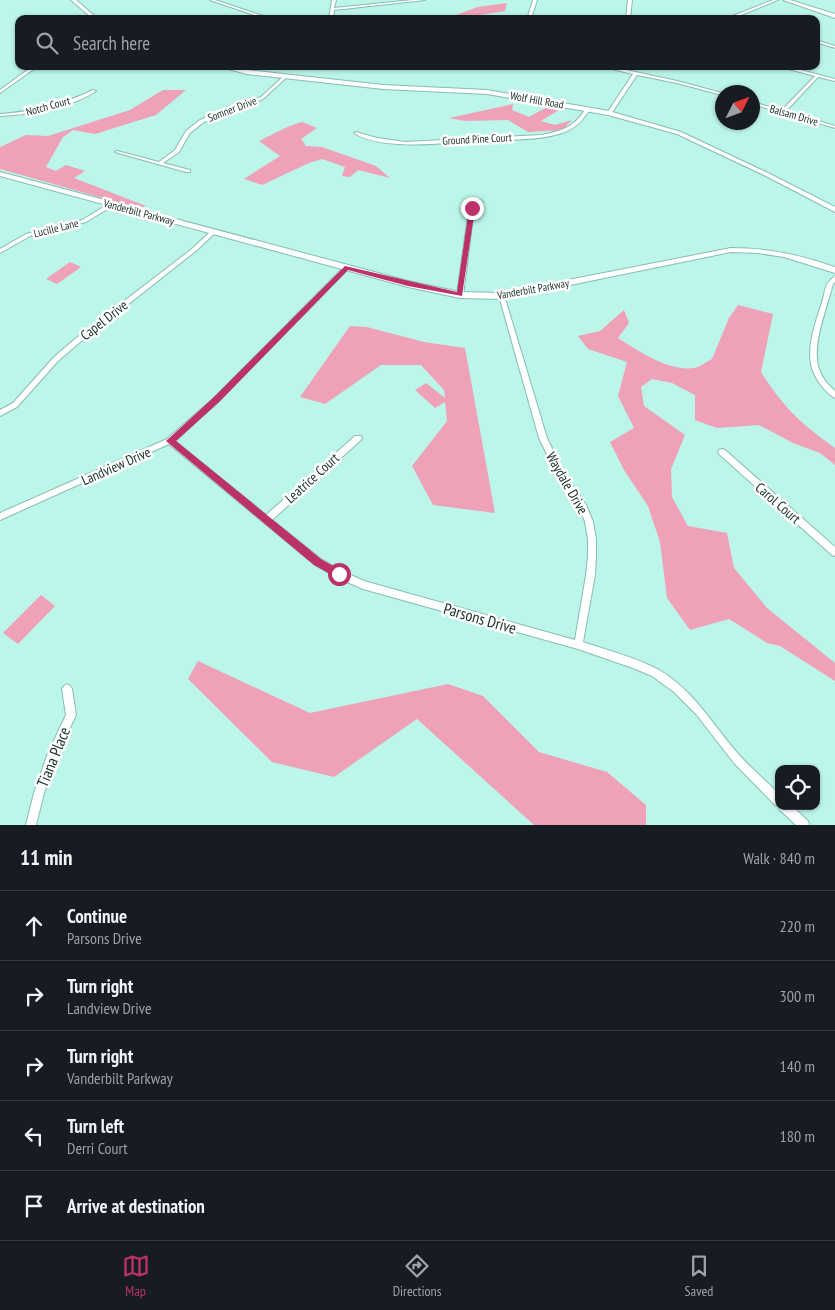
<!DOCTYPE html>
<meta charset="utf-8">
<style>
:root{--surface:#171b24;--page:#242831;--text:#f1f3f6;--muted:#9ea1a6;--line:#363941;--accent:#bc316a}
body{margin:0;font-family:"PT Sans Narrow",sans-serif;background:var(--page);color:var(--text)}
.controls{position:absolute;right:15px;bottom:15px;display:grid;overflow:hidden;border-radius:10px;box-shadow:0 1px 4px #0004}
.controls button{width:45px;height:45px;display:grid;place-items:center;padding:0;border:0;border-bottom:1px solid var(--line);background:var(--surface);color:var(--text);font:25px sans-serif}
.compass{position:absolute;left:715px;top:85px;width:45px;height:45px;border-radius:50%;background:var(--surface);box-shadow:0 1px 4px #0004;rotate:48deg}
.stop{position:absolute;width:15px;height:15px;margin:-11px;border:4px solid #bc316a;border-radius:50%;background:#fff}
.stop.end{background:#bc316a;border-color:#fff;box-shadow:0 1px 5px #0008}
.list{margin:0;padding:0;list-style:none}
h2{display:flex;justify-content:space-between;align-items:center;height:65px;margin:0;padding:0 20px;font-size:21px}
h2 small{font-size:16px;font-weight:400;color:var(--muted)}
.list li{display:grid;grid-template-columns:32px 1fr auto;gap:15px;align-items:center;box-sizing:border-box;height:70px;padding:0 20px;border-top:1px solid var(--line)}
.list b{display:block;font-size:19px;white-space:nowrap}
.list p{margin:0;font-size:16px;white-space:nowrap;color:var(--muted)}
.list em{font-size:16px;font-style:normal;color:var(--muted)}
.icon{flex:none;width:28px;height:28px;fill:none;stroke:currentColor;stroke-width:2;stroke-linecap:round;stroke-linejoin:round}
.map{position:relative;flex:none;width:835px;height:825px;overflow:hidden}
.search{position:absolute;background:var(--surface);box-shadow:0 1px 4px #0004;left:15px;right:15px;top:15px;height:55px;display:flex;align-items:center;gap:12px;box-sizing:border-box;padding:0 18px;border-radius:10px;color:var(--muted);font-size:19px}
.sheet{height:415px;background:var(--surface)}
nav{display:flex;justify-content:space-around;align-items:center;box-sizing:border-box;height:70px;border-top:1px solid var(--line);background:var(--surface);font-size:14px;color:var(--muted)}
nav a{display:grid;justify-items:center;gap:2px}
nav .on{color:var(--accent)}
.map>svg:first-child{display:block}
.green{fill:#efa1b8}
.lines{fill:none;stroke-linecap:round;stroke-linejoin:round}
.street-casing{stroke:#86bdb2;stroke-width:2}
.secondary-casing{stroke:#86bdb2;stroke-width:2}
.street{fill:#fff;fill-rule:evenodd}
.secondary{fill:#fff;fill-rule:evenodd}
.route{fill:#bc316a}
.labels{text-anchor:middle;stroke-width:5;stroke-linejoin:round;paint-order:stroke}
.far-street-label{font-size:11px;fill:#172e29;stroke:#fff}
.street-label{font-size:14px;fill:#172e29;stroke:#fff}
.near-street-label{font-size:16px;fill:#172e29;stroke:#fff}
</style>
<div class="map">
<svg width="835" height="825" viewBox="0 0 835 825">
<rect width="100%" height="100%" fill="#bcf5e9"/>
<path class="green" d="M 507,3 L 505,11 L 473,16 L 472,19 L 421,19 L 456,15 L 478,7 Z
M 163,90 L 186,90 L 156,115 L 95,134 L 73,130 L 63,137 L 46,167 L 56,171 L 66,165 L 85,171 L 74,178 L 146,206 L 138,208 L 0,169 L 0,147 L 26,135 L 48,136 L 130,110 Z
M 513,104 L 512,110 L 529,117 L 549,106 L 559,110 L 541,121 L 555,125 L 572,120 L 562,130 L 528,132 L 508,120 L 465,121 L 449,118 Z
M 302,122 L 317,128 L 301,139 L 306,146 L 322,147 L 376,166 L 390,178 L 358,170 L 350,177 L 342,176 L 345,167 L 322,159 L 309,163 L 262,185 L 244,179 L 280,156 L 259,141 C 274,134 286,126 302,122 Z
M 70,262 L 81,267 L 57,284 L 46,279 Z
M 738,305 L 773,314 L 761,372 C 783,407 801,424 835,448 L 835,465 L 820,453 L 793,443 L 759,425 L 717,428 L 695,420 L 695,395 L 672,383 L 652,379 L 641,387 L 644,406 L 685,435 L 671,469 L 672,497 L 688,526 L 727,533 L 734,568 L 767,608 L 835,663 L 835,681 L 780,646 L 767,643 L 729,619 L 690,630 L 667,598 L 660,542 L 648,506 L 624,470 L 610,442 L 634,428 L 618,396 L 627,362 L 588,349 L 578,336 L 600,331 L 624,310 L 629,323 L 618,338 C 637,350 669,372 694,368 C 700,367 706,362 712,359 L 729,318 Z
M 350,326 L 367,327 L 424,342 L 465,348 L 495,513 L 433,505 L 412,466 L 447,421 L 445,402 L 435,408 L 415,390 L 426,383 L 445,398 L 444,390 L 421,365 L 381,365 L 325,404 L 300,397 Z
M 41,595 L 55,606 L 18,644 L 3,633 Z
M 198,661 L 310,713 L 448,684 L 483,696 L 539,752 L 607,772 L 646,805 L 646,825 L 534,825 L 417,719 L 334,777 L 272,762 L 188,679 Z"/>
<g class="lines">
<defs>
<path id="street" d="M 210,0 L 215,0 L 272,19 L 266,19 Z
M 332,0 L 336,0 L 334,8 L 413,0 L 425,0 L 334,10 L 333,19 L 329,19 Z
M 533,0 L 537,0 L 531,19 L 527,19 Z
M 628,0 L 632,0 L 630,19 L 626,19 Z
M 773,0 L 778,0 L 741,15 L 751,19 L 745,19 L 738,16 L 731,19 L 725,19 Z
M 816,40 L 835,46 L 835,48 L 816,42 Z
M 33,66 L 38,66 L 0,93 L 0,90 Z
M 599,66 L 608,66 L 677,81 L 722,93 L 722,95 L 677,83 L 637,75 L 611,114 L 609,114 L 607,113 L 633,74 Z
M 777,66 L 785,66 L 835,79 L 835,81 L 818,77 L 786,111 L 835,126 L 835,128 L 752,104 L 752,102 L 782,110 L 815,76 Z
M 285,75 L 288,76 L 263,99 L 204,122 L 190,133 L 179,152 L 163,163 L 190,170 L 190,172 L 186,172 L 115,152 L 117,151 L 159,162 L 175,150 L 186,131 L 200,120 L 261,97 Z
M 93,90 L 96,91 C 73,107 28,115 0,116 L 0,114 C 32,112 64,104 93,90 Z
M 586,108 L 590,109 C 584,119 577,127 565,132 C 541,141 508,139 482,141 C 454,142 426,146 398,144 C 383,143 366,141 354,133 L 356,132 L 377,138 L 405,142 L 541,135 C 562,131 575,127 586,108 Z
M 480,200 L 483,202 L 474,209 L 463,295 L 460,297 L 457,295 L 469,208 Z
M 112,202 L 115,204 L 114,205 L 86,222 L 30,236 L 0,253 L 0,249 L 26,234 L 82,220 Z
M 213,230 L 215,231 L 215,233 L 197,250 L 79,343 L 58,361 L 17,407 L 0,416 L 0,410 L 13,403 L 54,357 L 75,339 L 193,248 L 211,231 Z
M 347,265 L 349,266 L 349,268 L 218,402 L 175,441 L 266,515 L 355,436 L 361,436 L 362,438 L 361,440 L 272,520 L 321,559 L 342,571 L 364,581 L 575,640 L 586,575 L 588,557 L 588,539 L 585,522 L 580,508 L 558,477 L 539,438 L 499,296 L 500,295 L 504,295 L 547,438 L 564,473 L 586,505 L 593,522 L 596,539 L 596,557 L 595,575 L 583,642 C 606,650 638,658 659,670 C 695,691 713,726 740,756 C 752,769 766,781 779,794 L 779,806 L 775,805 L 734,763 L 696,714 L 674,692 L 652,676 L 633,668 L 578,649 L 363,589 L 336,577 L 315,565 L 169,444 L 0,520 L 0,513 L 167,439 L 214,398 L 345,266 Z
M 835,276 L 835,282 L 833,284 C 827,307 811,347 819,369 C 822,378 828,385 835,391 L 835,398 C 824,392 813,376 811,364 C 807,343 817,319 823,299 C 824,294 825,289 827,284 C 829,281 832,278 835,276 Z
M 722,449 L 725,450 L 835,547 L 835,556 L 832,555 L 719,454 L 718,452 L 719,450 Z
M 67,684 L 70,686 L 72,689 L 76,715 L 57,755 L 44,793 L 36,825 L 26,825 L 34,793 L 48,753 L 66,715 L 62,689 L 64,686 Z
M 779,806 L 792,806 L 808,821 L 809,825 L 796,825 L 780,810 Z"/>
<path id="secondary" d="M 71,0 L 76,0 L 98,19 L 93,19 Z
M 783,0 L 790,0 L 835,14 L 835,18 Z
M 217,66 L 229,66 L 247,70 L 383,85 L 487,90 L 609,111 L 681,132 L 770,174 L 835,207 L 835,212 L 766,176 L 677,134 L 608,115 L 487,94 L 383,89 L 247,74 Z
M 0,172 L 408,281 L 460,292 L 502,293 L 731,248 C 767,248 801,255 835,267 L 835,273 L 784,257 L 758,253 L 731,252 L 502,299 L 460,298 L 408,287 L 0,176 Z"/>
</defs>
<use href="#street" class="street-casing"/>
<use href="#secondary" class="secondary-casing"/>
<use href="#street" class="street"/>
<use href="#secondary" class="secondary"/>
</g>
<path class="route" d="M 472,206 L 475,208 L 462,296 L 408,286 L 348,270 L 219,402 L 176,441 L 321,559 L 342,571 L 344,574 L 339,579 L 314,565 L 166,441 L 213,398 L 345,266 L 457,292 L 469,208 Z"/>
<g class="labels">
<g class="far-street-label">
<text transform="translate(537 100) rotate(10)" y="4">Wolf Hill Road</text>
<text transform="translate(48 106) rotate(-15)" y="4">Notch Court</text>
<text transform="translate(232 109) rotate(-21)" y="4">Somner Drive</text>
<text transform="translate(794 115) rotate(16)" y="4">Balsam Drive</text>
<text transform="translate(477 139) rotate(-3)" y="4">Ground Pine Court</text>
<text transform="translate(139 212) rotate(15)" y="4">Vanderbilt Parkway</text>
<text transform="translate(56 228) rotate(-14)" y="4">Lucille Lane</text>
<text transform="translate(533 289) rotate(-10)" y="4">Vanderbilt Parkway</text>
</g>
<g class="street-label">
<text transform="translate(104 320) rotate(-38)" y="5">Capel Drive</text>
<text transform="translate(116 466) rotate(-24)" y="5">Landview Drive</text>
<text transform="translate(312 478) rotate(-42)" y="5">Leatrice Court</text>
<text transform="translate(567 483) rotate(60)" y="5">Waydale Drive</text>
<text transform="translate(778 503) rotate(41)" y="5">Carol Court</text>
</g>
<g class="near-street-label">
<text transform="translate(480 618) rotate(16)" y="6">Parsons Drive</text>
<text transform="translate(53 757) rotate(-68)" y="6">Tiana Place</text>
</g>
</g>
</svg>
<div class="controls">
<button><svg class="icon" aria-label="locate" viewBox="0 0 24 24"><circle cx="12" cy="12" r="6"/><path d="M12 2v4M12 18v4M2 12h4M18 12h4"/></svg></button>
</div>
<svg class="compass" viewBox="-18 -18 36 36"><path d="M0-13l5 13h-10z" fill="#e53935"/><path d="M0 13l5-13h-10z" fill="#9ea1a6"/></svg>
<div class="stop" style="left:339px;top:574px"></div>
<div class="stop end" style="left:472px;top:208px"></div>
<div class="search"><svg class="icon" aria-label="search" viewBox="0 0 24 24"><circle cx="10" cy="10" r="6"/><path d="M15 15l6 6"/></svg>Search here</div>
</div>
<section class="sheet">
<h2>11 min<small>Walk · 840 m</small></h2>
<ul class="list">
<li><svg class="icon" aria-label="ahead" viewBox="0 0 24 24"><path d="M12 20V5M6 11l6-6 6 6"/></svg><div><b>Continue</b><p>Parsons Drive</p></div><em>220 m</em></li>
<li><svg class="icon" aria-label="right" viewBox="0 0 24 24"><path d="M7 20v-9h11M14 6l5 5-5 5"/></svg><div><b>Turn right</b><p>Landview Drive</p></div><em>300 m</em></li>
<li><svg class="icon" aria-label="right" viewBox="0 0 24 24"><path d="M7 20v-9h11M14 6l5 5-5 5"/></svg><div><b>Turn right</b><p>Vanderbilt Parkway</p></div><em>140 m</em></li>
<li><svg class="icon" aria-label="left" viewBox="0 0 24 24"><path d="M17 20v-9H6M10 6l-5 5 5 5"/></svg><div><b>Turn left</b><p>Derri Court</p></div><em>180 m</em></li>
<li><svg class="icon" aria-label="arrive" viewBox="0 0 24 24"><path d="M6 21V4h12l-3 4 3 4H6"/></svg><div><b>Arrive at destination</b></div></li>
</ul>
</section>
<nav>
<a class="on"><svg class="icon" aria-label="map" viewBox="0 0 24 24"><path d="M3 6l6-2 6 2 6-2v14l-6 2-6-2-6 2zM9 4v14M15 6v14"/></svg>Map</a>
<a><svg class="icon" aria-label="directions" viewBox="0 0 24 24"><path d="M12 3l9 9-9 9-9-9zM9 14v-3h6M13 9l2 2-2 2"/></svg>Directions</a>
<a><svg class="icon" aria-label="saved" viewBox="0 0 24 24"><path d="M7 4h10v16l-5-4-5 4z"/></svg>Saved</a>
</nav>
